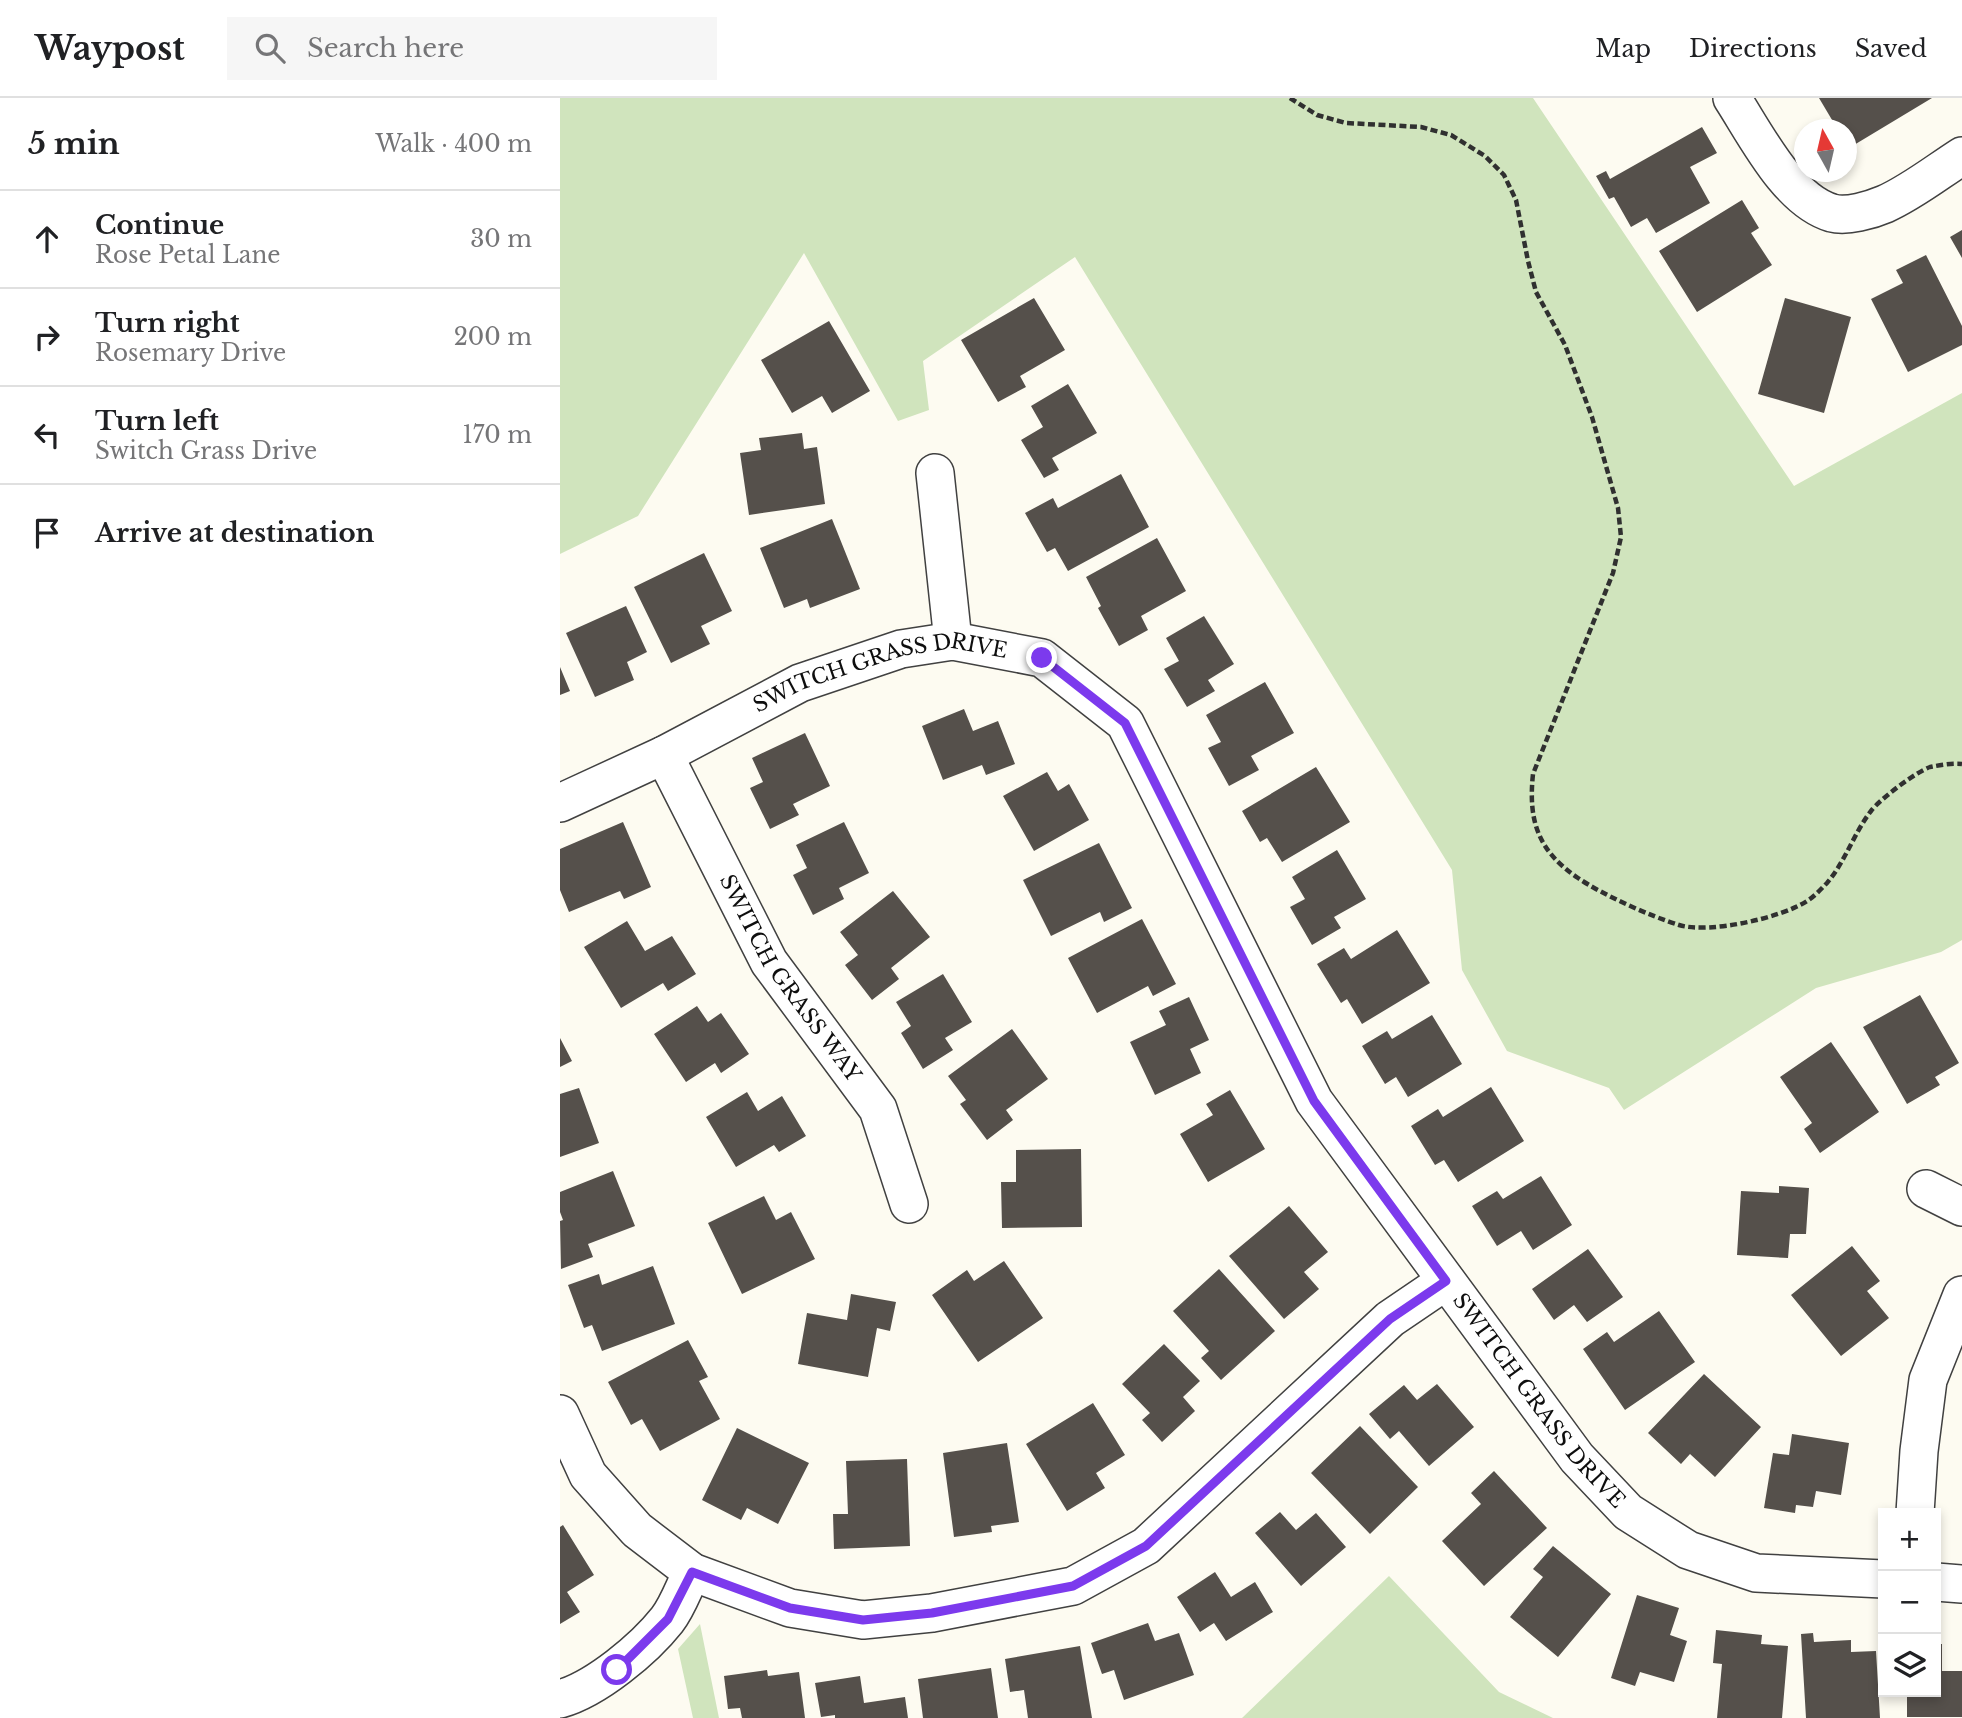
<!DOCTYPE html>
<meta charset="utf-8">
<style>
:root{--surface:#fff;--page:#f6f6f6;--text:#202124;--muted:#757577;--line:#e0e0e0}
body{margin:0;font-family:"Libre Baskerville",serif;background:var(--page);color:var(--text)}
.controls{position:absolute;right:21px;bottom:21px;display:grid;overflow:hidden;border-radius:0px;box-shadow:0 4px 10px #0003}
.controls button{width:63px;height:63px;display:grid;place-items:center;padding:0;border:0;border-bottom:2px solid var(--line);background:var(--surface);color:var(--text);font:35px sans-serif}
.compass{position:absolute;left:1234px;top:21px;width:63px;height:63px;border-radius:50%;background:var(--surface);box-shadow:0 4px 10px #0003;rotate:352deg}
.stop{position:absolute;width:21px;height:21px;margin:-16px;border:5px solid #7c3aed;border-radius:50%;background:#fff}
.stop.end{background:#7c3aed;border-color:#fff;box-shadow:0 2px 7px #0008}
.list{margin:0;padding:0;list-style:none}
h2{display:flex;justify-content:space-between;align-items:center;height:91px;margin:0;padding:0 28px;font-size:30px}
h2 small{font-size:23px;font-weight:400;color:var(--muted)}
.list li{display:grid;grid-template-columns:46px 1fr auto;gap:21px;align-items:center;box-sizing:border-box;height:98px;padding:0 28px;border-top:2px solid var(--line)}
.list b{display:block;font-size:26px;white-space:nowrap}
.list p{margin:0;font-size:23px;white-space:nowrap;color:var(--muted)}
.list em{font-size:23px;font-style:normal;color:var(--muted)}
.icon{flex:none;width:38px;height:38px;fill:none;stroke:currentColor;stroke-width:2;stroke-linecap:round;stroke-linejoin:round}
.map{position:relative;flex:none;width:1402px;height:1620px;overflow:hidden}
header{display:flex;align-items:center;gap:42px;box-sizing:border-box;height:98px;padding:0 35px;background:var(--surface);border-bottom:2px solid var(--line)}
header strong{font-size:33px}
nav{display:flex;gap:38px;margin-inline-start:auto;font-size:24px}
.search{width:490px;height:63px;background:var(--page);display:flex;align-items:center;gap:18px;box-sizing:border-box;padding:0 24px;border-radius:0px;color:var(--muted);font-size:26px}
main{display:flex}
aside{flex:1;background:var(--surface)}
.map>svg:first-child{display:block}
.green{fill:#d0e4bd}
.building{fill:#55504b}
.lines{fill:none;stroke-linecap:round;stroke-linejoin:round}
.minor-casing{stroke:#414141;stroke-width:40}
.path{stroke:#303030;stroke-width:4.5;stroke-dasharray:7 3.5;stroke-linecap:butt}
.minor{stroke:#fff;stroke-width:37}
.route{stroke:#7c3aed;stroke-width:9}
.labels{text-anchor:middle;stroke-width:7;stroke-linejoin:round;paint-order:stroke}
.street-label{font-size:21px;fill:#0e0e0e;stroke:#fff}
</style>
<header>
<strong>Waypost</strong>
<div class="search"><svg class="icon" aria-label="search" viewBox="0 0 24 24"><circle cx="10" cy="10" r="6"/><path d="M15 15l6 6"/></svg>Search here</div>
<nav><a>Map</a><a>Directions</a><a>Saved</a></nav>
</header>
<main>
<aside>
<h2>5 min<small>Walk · 400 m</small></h2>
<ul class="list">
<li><svg class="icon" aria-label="ahead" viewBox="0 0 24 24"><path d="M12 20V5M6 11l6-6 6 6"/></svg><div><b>Continue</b><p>Rose Petal Lane</p></div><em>30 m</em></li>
<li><svg class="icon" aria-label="right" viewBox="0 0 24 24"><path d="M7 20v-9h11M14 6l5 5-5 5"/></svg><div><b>Turn right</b><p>Rosemary Drive</p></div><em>200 m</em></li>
<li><svg class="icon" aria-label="left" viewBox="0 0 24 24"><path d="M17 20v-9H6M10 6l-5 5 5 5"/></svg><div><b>Turn left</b><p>Switch Grass Drive</p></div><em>170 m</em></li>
<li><svg class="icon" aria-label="arrive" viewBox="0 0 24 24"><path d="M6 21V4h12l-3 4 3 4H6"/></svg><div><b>Arrive at destination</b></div></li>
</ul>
</aside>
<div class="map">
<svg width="1402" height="1620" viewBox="0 0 1402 1620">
<rect width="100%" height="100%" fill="#fdfbf1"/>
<path class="green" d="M 0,0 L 973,0 L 1234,388 L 1402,295 L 1402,842 L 1381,854 L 1256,890 L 1064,1012 L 1049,990 L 947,953 L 902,872 L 892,772 L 515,159 L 363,263 L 369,312 L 338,323 L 244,155 L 78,418 L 0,456 Z
M 829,1478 L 939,1594 L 993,1620 L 682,1620 Z
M 140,1526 L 159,1620 L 133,1620 L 118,1551 Z"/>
<path class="building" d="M 1259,0 L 1372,0 L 1289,50 L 1286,45 L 1286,32 L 1278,32 Z
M 1142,29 L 1157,55 L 1130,69 L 1150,105 L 1096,135 L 1087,120 L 1071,129 L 1054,99 L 1049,101 L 1036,78 L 1046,73 L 1050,81 Z
M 1182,102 L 1199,130 L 1191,135 L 1212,167 L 1137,214 L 1099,153 Z
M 1402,132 L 1402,160 L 1390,139 Z
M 1366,157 L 1402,228 L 1402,247 L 1348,274 L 1311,201 L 1343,185 L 1336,172 Z
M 474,200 L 505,252 L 460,278 L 466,289 L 438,304 L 401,242 Z
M 1225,200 L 1291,219 L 1264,315 L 1198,296 Z
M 269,223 L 310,293 L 272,315 L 262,298 L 232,315 L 201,262 Z
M 508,286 L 537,335 L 492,360 L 499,372 L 484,380 L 461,342 L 483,329 L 471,308 Z
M 242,335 L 244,351 L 257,349 L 265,406 L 189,417 L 180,355 L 201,352 L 199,340 Z
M 561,376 L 589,429 L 508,473 L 495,450 L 487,454 L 465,415 L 493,400 L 498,410 Z
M 272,421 L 300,491 L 250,510 L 247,501 L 224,510 L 200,450 Z
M 597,440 L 626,493 L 581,518 L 588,532 L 559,548 L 538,510 L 541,508 L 526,479 Z
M 144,455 L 172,513 L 141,528 L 150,546 L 111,565 L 74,489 Z
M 66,508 L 87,554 L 67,564 L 74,582 L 35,599 L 6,535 Z
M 644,518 L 674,566 L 648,582 L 655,593 L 627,609 L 604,571 L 619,563 L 606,540 Z
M 0,569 L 10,593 L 0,597 Z
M 705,584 L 734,635 L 691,658 L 699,672 L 669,688 L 648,650 L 661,644 L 646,617 Z
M 404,611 L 413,633 L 438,623 L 455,666 L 426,677 L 422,667 L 383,682 L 362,628 Z
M 245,635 L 270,688 L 233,706 L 239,717 L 210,731 L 190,690 L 203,684 L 192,660 Z
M 756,669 L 790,724 L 722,764 L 707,740 L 700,744 L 682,713 Z
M 487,674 L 498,693 L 509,686 L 529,722 L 474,753 L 443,698 Z
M 63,724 L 91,789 L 64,801 L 60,793 L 9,814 L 0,792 L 0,751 Z
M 284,724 L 309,775 L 279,790 L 284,801 L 253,817 L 233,777 L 247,770 L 236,747 Z
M 539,745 L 572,810 L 544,824 L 540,814 L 491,838 L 463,782 Z
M 777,752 L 806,801 L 774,819 L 781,830 L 752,847 L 730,809 L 745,801 L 732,779 Z
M 333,793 L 370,839 L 331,870 L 339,881 L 312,902 L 285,867 L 298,857 L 280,834 Z
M 582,821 L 616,886 L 593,898 L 588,888 L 537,915 L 508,860 Z
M 67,823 L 85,853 L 112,838 L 136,876 L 108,893 L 103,885 L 61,910 L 24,849 Z
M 837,832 L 870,885 L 802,926 L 787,901 L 781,905 L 757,866 L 784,850 L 791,861 Z
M 383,876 L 412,924 L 385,940 L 393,952 L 363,971 L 341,935 L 351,928 L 336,904 Z
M 1360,897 L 1399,965 L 1375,979 L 1380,987 L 1347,1006 L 1303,929 Z
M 629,899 L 649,942 L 630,951 L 641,975 L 595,997 L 570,944 L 606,927 L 599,913 Z
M 137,908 L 148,924 L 161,915 L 189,956 L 161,975 L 155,965 L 126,984 L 94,936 Z
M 872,917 L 902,966 L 848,999 L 836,979 L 825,986 L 802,948 L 827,933 L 832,941 Z
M 452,931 L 488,981 L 446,1012 L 453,1022 L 427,1042 L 400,1006 L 406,1002 L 388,978 Z
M 0,940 L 12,963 L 0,969 Z
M 1271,944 L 1319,1014 L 1260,1055 L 1244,1031 L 1252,1025 L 1220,979 Z
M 931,989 L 964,1043 L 898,1084 L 884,1062 L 875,1067 L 851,1028 L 878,1011 L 883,1019 Z
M 19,990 L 39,1045 L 0,1059 L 0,996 Z
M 670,992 L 705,1051 L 648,1084 L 620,1036 L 653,1017 L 646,1006 Z
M 187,994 L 198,1013 L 222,998 L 246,1038 L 219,1054 L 214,1047 L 176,1069 L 146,1019 Z
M 521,1051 L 522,1129 L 442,1130 L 441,1084 L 456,1084 L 456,1052 Z
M 53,1073 L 75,1128 L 28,1146 L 33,1159 L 1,1171 L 0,1123 L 3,1122 L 0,1114 L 0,1094 Z
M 981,1078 L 1012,1127 L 973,1152 L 961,1133 L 937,1148 L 912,1108 L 937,1093 L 943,1101 Z
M 1219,1088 L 1249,1090 L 1246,1136 L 1230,1136 L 1228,1160 L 1177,1157 L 1181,1093 L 1219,1095 Z
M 204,1098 L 216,1122 L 231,1114 L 255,1161 L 182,1196 L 148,1125 Z
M 729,1108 L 768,1154 L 744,1174 L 759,1191 L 724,1221 L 669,1158 Z
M 1292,1148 L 1320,1183 L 1307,1193 L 1329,1220 L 1281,1258 L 1231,1197 Z
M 1028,1151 L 1063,1199 L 1027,1224 L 1014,1207 L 994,1222 L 972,1191 Z
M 444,1163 L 483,1220 L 418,1264 L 372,1197 L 407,1172 L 414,1183 Z
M 93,1168 L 115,1226 L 42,1253 L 32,1227 L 24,1230 L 8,1187 L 39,1176 L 42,1187 Z
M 659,1171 L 715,1233 L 661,1282 L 641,1260 L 649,1253 L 613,1213 Z
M 291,1196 L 336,1204 L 330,1233 L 317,1230 L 308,1279 L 238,1266 L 247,1215 L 287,1222 Z
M 1099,1213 L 1135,1264 L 1065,1312 L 1023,1251 L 1047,1234 L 1054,1244 Z
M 128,1242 L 148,1279 L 139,1283 L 160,1321 L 100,1353 L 82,1321 L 71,1327 L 48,1284 Z
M 604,1246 L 640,1283 L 623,1299 L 635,1313 L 602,1344 L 582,1322 L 590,1315 L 562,1286 Z
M 1144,1276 L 1201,1329 L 1155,1379 L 1130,1356 L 1121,1366 L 1088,1335 Z
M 877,1286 L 914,1329 L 869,1368 L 839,1333 L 830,1341 L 809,1316 L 844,1287 L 857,1302 Z
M 533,1305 L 565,1357 L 536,1375 L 545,1390 L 507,1413 L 466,1346 Z
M 800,1328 L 858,1389 L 810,1436 L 751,1375 Z
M 177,1330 L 249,1365 L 218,1426 L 187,1410 L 181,1422 L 142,1402 Z
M 1232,1336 L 1289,1345 L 1281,1397 L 1256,1393 L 1253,1409 L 1236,1407 L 1235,1415 L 1204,1410 L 1213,1355 L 1229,1357 Z
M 447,1345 L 459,1424 L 431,1428 L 432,1434 L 394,1439 L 383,1355 Z
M 347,1361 L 350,1448 L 274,1451 L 273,1416 L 288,1416 L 286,1363 Z
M 934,1373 L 987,1430 L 924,1488 L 882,1443 L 921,1406 L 911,1395 Z
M 720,1414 L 736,1432 L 756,1415 L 786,1449 L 741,1488 L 695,1435 Z
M 3,1427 L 34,1477 L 7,1494 L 20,1514 L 0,1526 L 0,1429 Z
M 993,1448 L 1051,1496 L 998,1559 L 950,1519 L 983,1479 L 973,1471 Z
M 655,1474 L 671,1499 L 695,1484 L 713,1514 L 666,1543 L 654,1525 L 640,1534 L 617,1499 Z
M 1077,1497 L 1119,1510 L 1110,1537 L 1127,1543 L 1114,1584 L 1080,1574 L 1075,1588 L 1051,1580 Z
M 588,1525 L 595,1543 L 619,1535 L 634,1577 L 564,1602 L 554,1572 L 542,1576 L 531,1545 Z
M 1156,1532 L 1202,1537 L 1201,1546 L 1228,1548 L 1222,1620 L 1157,1620 L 1162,1566 L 1153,1565 Z
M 1253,1535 L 1254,1544 L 1291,1542 L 1291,1554 L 1316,1553 L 1320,1620 L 1246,1620 L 1241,1536 Z
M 1376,1546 L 1382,1546 L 1382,1573 L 1402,1573 L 1402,1619 L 1347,1619 L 1347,1594 L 1376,1594 Z
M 520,1548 L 532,1620 L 468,1620 L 464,1592 L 450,1594 L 445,1561 Z
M 431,1570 L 438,1620 L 363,1620 L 358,1581 Z
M 207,1572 L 208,1578 L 239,1574 L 245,1620 L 182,1620 L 180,1610 L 168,1611 L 164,1578 Z
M 300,1578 L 304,1605 L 345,1599 L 348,1620 L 275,1620 L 275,1617 L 261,1619 L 255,1585 Z"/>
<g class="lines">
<defs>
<g id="minor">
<path d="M 1172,0 C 1196,37 1228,102 1272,115 C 1287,119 1311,112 1325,106 C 1352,94 1377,74 1402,58"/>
<path d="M 375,375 L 393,543"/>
<path id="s1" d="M 104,657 L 209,864 L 318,1011 L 349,1106"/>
<path id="s2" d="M 0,705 L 104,657 L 240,585 L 341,551 L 393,543 L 482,560 L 565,625 L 754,1003 L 1017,1360 L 1068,1414 L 1128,1452 L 1196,1475 L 1323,1481"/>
<path d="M 1366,1091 L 1402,1109"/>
<path d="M 0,1316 L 28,1377 L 77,1432 L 132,1474 L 230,1510 L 303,1522 L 372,1515 L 513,1488 L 586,1448 L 830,1221 L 886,1183"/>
<path d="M 1355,1415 L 1359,1353 L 1368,1282 L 1402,1197"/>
<path d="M 1376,1484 L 1402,1486"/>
<path d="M 0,1601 C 36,1591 84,1551 107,1522 C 118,1508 124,1489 132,1474"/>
</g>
</defs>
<use href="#minor" class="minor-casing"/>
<path class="path" d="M 730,0 L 757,17 L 786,25 L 861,29 L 891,37 L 925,58 L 944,77 L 956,102 L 968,163 L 976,194 L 1005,247 L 1032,319 L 1058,410 L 1061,439 L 1053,475 L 973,676 C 968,723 978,753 1018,780 C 1043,797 1090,818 1119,827 C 1149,836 1221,820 1247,803 C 1254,799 1261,791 1267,785 C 1285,764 1294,735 1311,713 C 1320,701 1356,674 1370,669 C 1380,667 1393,665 1402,666"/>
<use href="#minor" class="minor"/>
</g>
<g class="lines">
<path class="route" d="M 57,1572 L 108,1521 L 132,1474 L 230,1510 L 303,1522 L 372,1515 L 513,1488 L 586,1448 L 830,1221 L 886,1183 L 754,1003 L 565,625 L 482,560"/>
</g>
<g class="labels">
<g class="street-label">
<text dy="7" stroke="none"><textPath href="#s2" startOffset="350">SWITCH GRASS DRIVE</textPath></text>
<text dy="7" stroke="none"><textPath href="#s1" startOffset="257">SWITCH GRASS WAY</textPath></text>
<text dy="7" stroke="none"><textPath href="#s2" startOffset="1421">SWITCH GRASS DRIVE</textPath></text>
</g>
</g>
</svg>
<div class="controls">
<button>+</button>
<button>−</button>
<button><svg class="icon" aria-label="layers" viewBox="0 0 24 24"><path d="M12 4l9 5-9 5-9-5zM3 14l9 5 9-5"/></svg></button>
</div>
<svg class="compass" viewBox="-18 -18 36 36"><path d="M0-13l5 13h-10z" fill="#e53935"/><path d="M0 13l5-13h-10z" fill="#757577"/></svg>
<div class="stop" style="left:57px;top:1572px"></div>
<div class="stop end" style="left:482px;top:560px"></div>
</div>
</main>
